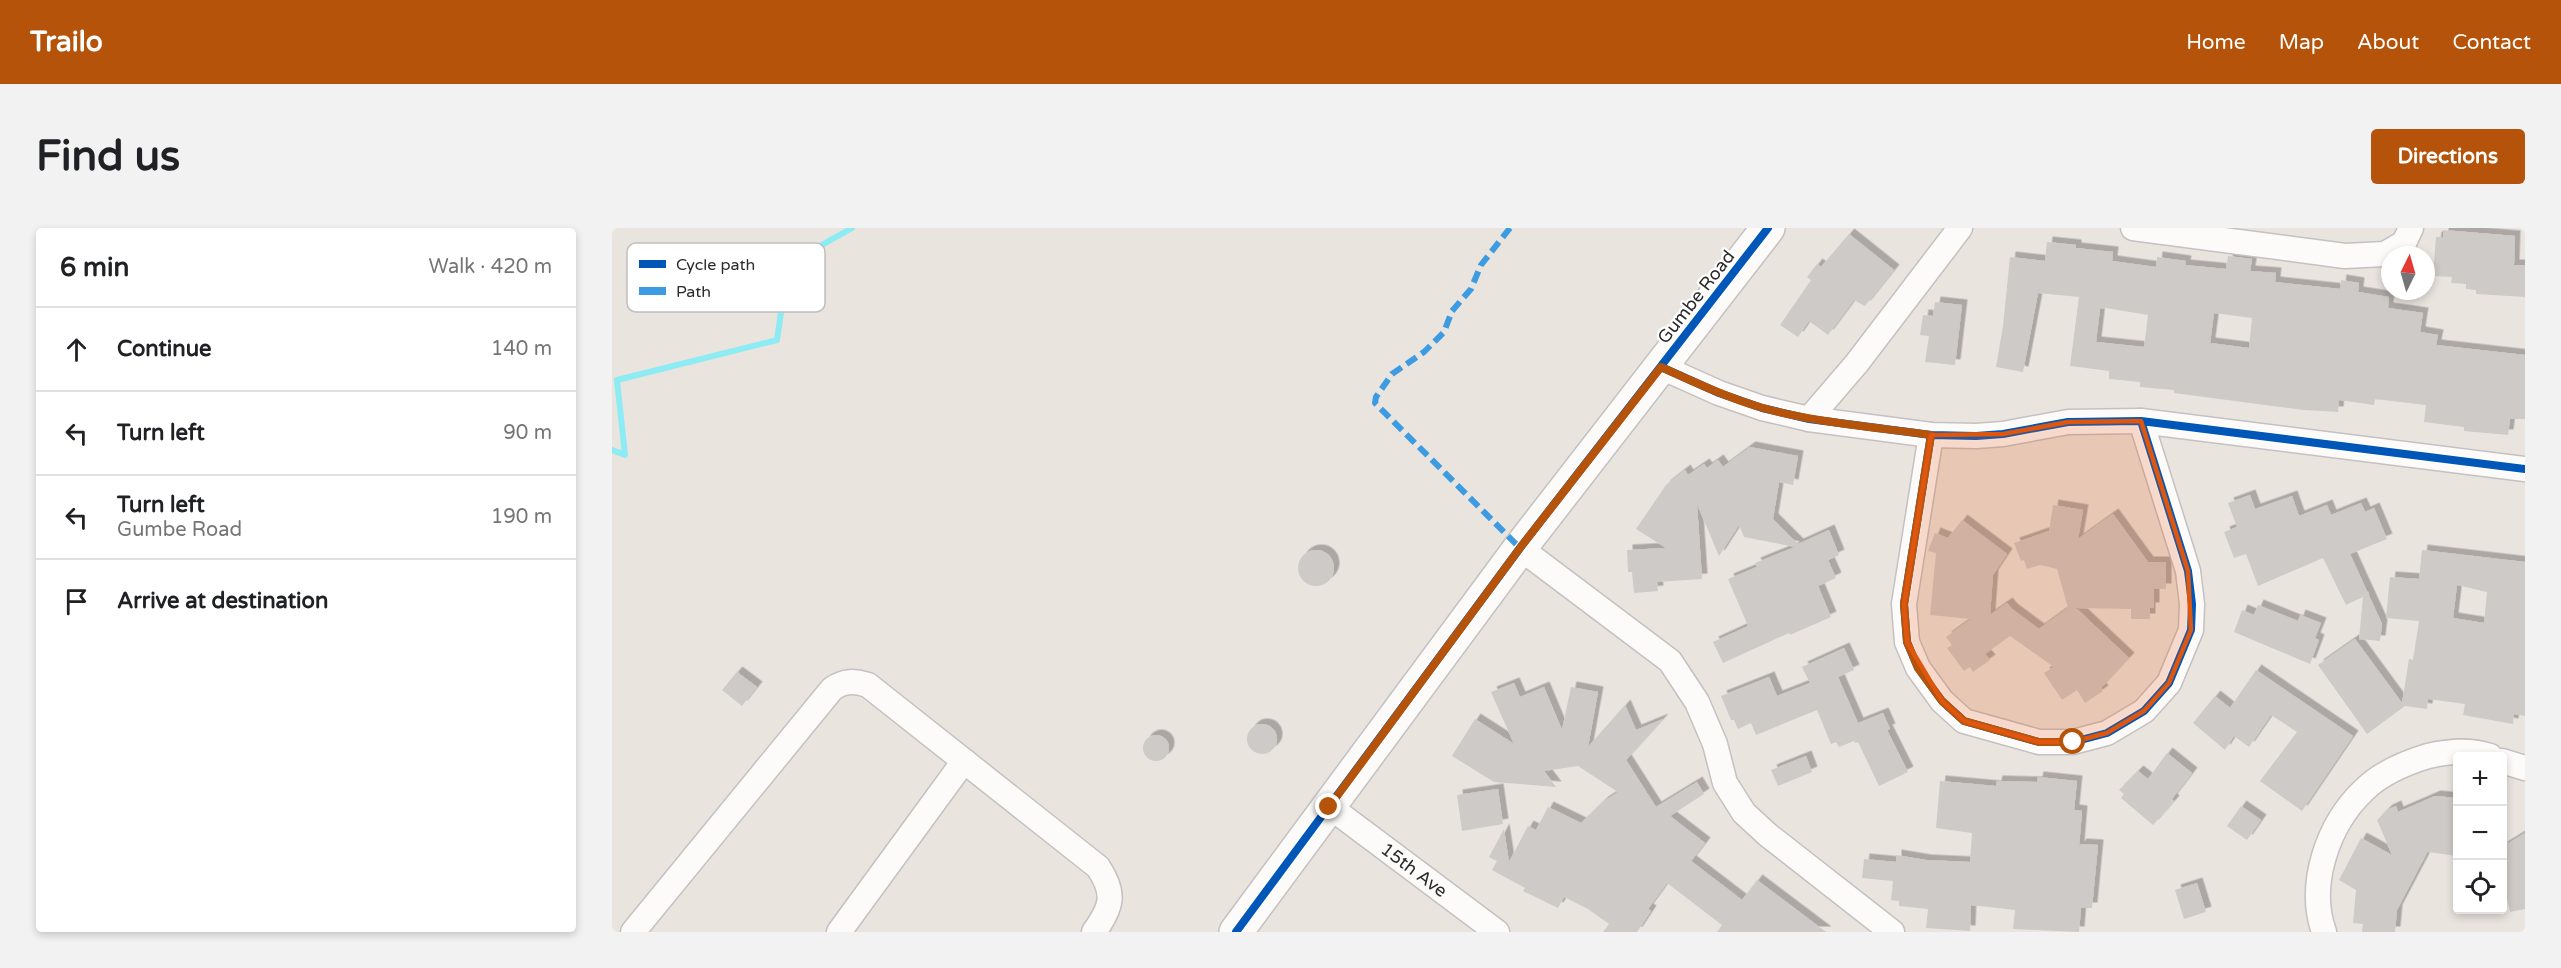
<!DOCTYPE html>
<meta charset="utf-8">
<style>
:root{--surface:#fff;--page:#f2f2f2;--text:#202124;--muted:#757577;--line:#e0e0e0;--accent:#b45309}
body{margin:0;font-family:"Varela Round",sans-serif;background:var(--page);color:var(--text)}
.controls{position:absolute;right:18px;bottom:18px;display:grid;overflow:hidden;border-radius:6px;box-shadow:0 3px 9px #0003}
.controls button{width:54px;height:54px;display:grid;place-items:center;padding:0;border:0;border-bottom:2px solid var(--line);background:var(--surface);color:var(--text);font:30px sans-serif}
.compass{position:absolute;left:1769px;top:18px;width:54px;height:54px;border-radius:50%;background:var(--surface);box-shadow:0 3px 9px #0003;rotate:5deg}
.stop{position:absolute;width:18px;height:18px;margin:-14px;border:4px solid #b45309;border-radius:50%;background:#fff}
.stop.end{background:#b45309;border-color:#fff;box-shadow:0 2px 6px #0008}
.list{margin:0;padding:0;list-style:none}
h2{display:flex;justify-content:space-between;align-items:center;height:78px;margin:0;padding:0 24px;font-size:26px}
h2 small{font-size:20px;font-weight:400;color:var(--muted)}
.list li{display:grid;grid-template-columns:39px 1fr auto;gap:18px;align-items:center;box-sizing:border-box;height:84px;padding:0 24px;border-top:2px solid var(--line)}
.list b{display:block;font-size:22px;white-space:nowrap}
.list p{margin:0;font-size:20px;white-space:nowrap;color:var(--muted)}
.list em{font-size:20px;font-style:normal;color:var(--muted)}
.icon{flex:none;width:33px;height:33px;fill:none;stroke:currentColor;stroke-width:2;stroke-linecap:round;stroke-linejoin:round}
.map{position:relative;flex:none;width:1913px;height:704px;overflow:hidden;border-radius:6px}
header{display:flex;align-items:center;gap:36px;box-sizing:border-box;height:84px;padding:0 30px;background:var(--accent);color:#fff}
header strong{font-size:28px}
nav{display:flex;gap:33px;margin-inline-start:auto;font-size:21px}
.intro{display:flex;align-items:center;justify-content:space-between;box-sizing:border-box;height:144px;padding:0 36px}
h1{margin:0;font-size:42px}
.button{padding:15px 27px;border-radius:6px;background:var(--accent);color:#fff;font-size:21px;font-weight:700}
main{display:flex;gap:36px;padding:0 36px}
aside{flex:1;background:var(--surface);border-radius:6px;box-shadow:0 3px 9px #0003}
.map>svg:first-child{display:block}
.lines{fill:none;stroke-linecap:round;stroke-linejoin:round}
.stream{stroke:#8cebf3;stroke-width:6}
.building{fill:#cecac7;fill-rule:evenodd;filter:url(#shadow)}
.street-casing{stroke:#c3c1c1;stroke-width:27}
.secondary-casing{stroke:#c3c1c1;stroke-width:36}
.street{stroke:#fcfbfa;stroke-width:24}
.secondary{stroke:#fcfbfa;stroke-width:33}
.quiet{stroke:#3d9ce1;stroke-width:6;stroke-dasharray:12 6;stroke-linecap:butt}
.cycleway-casing{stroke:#fff;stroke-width:11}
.cycleway{stroke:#0057b8;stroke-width:8}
.route{stroke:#b45309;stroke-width:8}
.marked{fill:#df570e;fill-opacity:0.2;stroke:#df570e;stroke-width:4.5;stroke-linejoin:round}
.labels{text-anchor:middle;stroke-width:4.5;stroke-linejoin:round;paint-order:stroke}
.street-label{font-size:18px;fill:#2b2b2b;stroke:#fff}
.key{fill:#fff;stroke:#bfbfbf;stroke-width:1.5}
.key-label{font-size:16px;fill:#2b2b2b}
</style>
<header>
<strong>Trailo</strong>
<nav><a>Home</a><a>Map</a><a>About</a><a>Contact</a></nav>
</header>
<div class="intro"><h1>Find us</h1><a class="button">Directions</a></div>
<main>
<aside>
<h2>6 min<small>Walk · 420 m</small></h2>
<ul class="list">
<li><svg class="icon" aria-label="ahead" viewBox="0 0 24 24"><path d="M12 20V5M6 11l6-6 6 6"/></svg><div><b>Continue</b></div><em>140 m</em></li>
<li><svg class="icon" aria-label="left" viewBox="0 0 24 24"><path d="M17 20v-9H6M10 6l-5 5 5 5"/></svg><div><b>Turn left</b></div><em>90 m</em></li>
<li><svg class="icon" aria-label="left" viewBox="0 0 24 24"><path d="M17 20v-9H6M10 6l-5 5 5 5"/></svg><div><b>Turn left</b><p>Gumbe Road</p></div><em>190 m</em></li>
<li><svg class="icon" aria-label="arrive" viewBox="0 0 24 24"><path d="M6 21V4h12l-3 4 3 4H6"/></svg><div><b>Arrive at destination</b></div></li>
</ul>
</aside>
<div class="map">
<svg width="1913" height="704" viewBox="0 0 1913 704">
<defs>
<filter id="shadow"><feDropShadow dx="5.5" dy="-5.5" stdDeviation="0" flood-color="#0004"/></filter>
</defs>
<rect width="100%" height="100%" fill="#eae4df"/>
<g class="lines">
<path class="stream" d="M 0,222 L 13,227 L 5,152 L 165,112 L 176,36 L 240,0"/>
</g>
<path class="building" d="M 1831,2 L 1903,8 L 1902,37 L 1913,37 L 1913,69 L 1864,66 L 1864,62 L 1854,61 L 1854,56 L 1839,55 L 1840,49 L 1821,48 L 1824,9 L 1831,9 Z
M 1237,6 L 1282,42 L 1253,78 L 1242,72 L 1216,107 L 1197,93 L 1186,109 L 1168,97 L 1199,52 L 1195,49 L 1205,36 L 1209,39 Z
M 1435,14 L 1464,17 L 1464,20 L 1501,24 L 1500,33 L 1544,39 L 1545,29 L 1574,33 L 1573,37 L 1614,41 L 1616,28 L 1640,31 L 1638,43 L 1664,45 L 1663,54 L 1728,61 L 1729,52 L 1747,55 L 1746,64 L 1777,69 L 1776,80 L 1811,85 L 1808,104 L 1826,107 L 1824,117 L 1913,127 L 1913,191 L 1898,191 L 1896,207 L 1852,203 L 1852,199 L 1812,194 L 1814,177 L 1763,171 L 1762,177 L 1727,172 L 1726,184 L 1692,182 L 1562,165 L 1562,162 L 1528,159 L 1528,154 L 1497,151 L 1497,143 L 1458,138 L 1467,69 L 1426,65 L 1411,144 L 1384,139 L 1391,98 L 1398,29 L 1433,33 ZM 1494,80 L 1536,87 L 1532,119 L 1484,114 L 1488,81 ZM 1602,85 L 1640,90 L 1637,120 L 1598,115 Z
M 1323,74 L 1350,77 L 1343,137 L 1313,134 L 1317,108 L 1308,107 L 1311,87 L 1321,88 Z
M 1138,219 L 1186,228 L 1181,257 L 1167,254 L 1161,291 L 1186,316 L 1217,302 L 1227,327 L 1216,332 L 1224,350 L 1206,358 L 1219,389 L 1178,407 L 1177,405 L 1111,435 L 1101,414 L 1136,398 L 1116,351 L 1145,339 L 1143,335 L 1183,319 L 1132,309 L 1127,297 L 1107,328 L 1085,276 L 1090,351 L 1045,354 L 1046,363 L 1022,365 L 1020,344 L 1016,344 L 1015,322 L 1054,320 L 1024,301 L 1054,257 L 1073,242 L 1076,247 L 1092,236 L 1095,240 L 1106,232 L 1111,239 Z
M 1638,267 L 1643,281 L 1680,268 L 1687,288 L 1715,277 L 1719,287 L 1749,275 L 1753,284 L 1762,280 L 1775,311 L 1738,326 L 1770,396 L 1768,413 L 1747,411 L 1751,369 L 1734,377 L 1711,330 L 1646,358 L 1634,326 L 1622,330 L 1612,304 L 1625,299 L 1616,275 Z
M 1441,277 L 1471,282 L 1466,311 L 1501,286 L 1536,334 L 1554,334 L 1554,361 L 1542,361 L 1542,380 L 1538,380 L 1538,391 L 1519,391 L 1519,381 L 1464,380 L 1517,430 L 1489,460 L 1491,463 L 1473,475 L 1465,462 L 1450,472 L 1432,445 L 1442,439 L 1398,408 L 1373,426 L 1378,432 L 1361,444 L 1358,439 L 1352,443 L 1335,420 L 1340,417 L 1334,409 L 1359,391 L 1318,387 L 1324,325 L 1316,323 L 1323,305 L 1336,310 L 1350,292 L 1395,326 L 1381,347 L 1378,387 L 1395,375 L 1400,381 L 1427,401 L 1456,380 L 1445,341 L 1428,337 L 1415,341 L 1412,332 L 1409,333 L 1402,315 L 1437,303 Z
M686 340a18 18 0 1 1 36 0a18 18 0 1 1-36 0Z
M 1810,322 L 1913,334 L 1913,488 L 1902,486 L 1901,496 L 1851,487 L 1853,476 L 1816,471 L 1815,481 L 1793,478 L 1755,506 L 1706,437 L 1743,411 L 1790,475 L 1797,431 L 1801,432 L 1807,393 L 1774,390 L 1778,349 L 1807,351 ZM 1845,357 L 1875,364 L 1872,395 L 1841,390 Z
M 1646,377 L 1686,393 L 1688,387 L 1709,395 L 1703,410 L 1707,412 L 1698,436 L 1622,404 L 1630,382 L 1642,387 Z
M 1232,420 L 1242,442 L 1226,449 L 1246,495 L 1271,485 L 1278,501 L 1275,502 L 1296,544 L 1267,558 L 1246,514 L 1243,515 L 1242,513 L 1227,519 L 1224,514 L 1219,516 L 1205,482 L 1144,507 L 1139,495 L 1126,501 L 1122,492 L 1119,492 L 1109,468 L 1157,449 L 1165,468 L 1198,455 L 1190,439 Z
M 1644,442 L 1741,508 L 1690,583 L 1648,553 L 1685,504 L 1659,487 L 1637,519 L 1622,508 L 1613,522 L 1581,495 L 1603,468 L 1618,480 Z
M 125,444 L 145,459 L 130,478 L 110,462 Z
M 902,455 L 908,469 L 932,459 L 950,502 L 959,459 L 986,464 L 976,519 L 1013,477 L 1024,502 L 1051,491 L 1014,532 L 1044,579 L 1085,554 L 1092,566 L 1058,588 L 1093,615 L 1079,633 L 1130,672 L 1145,652 L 1214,704 L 1105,704 L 1110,697 L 1055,655 L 1036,681 L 1039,683 L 1025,704 L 991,704 L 997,696 L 976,681 L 952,669 L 946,680 L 911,663 L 913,660 L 880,642 L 885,633 L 877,629 L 892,601 L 897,634 L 916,598 L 924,602 L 936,579 L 969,595 L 991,574 L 1006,564 L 966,538 L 932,543 L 944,559 L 882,554 L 840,528 L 863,491 L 902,516 L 879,464 Z
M635 511a15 15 0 1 1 30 0a15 15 0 1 1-30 0Z
M531 520a13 13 0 1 1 26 0a13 13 0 1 1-26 0Z
M 1555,525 L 1580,545 L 1560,571 L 1562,573 L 1541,597 L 1509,570 L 1512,566 L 1507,562 L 1526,543 L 1536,551 Z
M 1194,528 L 1200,544 L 1166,558 L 1159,542 Z
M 1426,549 L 1465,553 L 1462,582 L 1470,583 L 1467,619 L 1469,616 L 1486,617 L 1480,680 L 1469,680 L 1467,704 L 1401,701 L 1403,682 L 1359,677 L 1358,703 L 1314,700 L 1316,681 L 1287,678 L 1287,673 L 1279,672 L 1281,653 L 1250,650 L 1252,631 L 1284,634 L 1284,627 L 1314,632 L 1358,634 L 1360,605 L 1324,600 L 1328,553 L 1384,558 L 1385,553 L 1425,554 Z
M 886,561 L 891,596 L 850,603 L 845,567 Z
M 1823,568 L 1845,570 L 1845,628 L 1816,624 L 1816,623 L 1785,682 L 1783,704 L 1750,704 L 1751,696 L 1741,695 L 1744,662 L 1727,652 L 1749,610 L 1780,627 L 1765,592 L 1775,582 L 1784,578 L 1786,584 Z
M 1629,578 L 1649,592 L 1635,612 L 1615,598 Z
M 1913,605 L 1913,681 L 1898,684 L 1890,646 L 1890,619 Z
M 1585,655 L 1594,684 L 1572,691 L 1563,662 Z"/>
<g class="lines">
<defs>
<g id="street">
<path d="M 1521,0 L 1733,28 L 1773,26 L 1792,15 L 1799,0"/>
<path d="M 1049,139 L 1107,165 L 1150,180 L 1197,191 L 1319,207 L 1364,208 L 1391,206 L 1456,194 L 1529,193 L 1913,241"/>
<path d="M 1197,191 L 1245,135 L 1348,0"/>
<path d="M 1319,207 L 1292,376 L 1295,414 L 1306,440 L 1330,473 L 1352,493 L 1427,514 L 1461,514 L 1495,505 L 1532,483 L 1557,455 L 1579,402 L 1580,376 L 1576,343 L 1529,193"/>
<path d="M 908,320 L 1058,433 L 1085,474 L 1103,516 L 1113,555 L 1132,585 L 1156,607 L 1280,704"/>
<path d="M 1890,533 L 1913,540"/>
<path id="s1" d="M 718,579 L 885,704"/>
<path d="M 21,704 L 220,461 C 233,452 242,453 256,457 L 486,639 C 504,666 500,679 482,704"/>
<path d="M 227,704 L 352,533"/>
<path d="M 1712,704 C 1695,656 1716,596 1752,562 C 1769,545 1793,535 1816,528 C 1837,523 1857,521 1878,528"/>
</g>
<path id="secondary" d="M 624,704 L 908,320 L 1156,0"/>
</defs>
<use href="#street" class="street-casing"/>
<use href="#secondary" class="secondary-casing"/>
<use href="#street" class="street"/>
<use href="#secondary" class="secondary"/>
<path class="quiet" d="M 898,0 L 869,37 L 859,61 L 840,83 L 832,104 L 812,124 L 780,146 L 764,169 L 763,175 L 908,320"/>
<defs>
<path id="cycleway" d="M 1049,139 L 1107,165 L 1150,180 L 1197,191 L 1319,207 L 1364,208 L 1391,206 L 1456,194 L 1529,193 L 1913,241
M 1319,207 L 1292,376 L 1295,414 L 1306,440 L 1330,473 L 1352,493 L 1427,514 L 1461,514 L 1495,505 L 1532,483 L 1557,455 L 1579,402 L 1580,376 L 1576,343 L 1529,193
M 624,704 L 908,320 L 1156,0"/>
</defs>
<use href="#cycleway" class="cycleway-casing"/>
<use href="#cycleway" class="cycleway"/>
</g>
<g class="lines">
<path class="route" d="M 717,579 L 908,320 L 1049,139 C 1082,154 1116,170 1151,180 C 1206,195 1263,199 1319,207 L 1292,376 L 1295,414 L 1306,440 L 1330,473 L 1352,493 L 1427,514 L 1461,514"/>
</g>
<path class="marked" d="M 1529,193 L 1576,343 L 1579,402 L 1557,455 L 1532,483 L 1495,505 L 1461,514 L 1427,514 L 1352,493 L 1330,473 L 1295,414 L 1292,376 L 1319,207 L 1391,206 L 1456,194 Z"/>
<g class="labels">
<g class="street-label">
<text transform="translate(1084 69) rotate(-52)" y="6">Gumbe Road</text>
<text dy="6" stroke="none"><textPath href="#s1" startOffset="105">15th Ave</textPath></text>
</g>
</g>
<rect x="15" y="15" width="198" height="69" rx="9" class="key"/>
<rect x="27" y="32" width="27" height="8" fill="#0057b8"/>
<rect x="27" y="59" width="27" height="8" fill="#3d9ce1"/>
<g class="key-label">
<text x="64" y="42">Cycle path</text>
<text x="64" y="69">Path</text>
</g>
</svg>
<div class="controls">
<button>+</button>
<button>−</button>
<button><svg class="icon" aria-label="locate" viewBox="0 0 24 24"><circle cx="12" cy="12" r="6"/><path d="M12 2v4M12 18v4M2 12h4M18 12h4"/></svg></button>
</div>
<svg class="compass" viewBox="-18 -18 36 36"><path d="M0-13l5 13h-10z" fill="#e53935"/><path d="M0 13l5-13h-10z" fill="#757577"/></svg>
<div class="stop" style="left:1461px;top:514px"></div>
<div class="stop end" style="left:717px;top:579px"></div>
</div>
</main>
